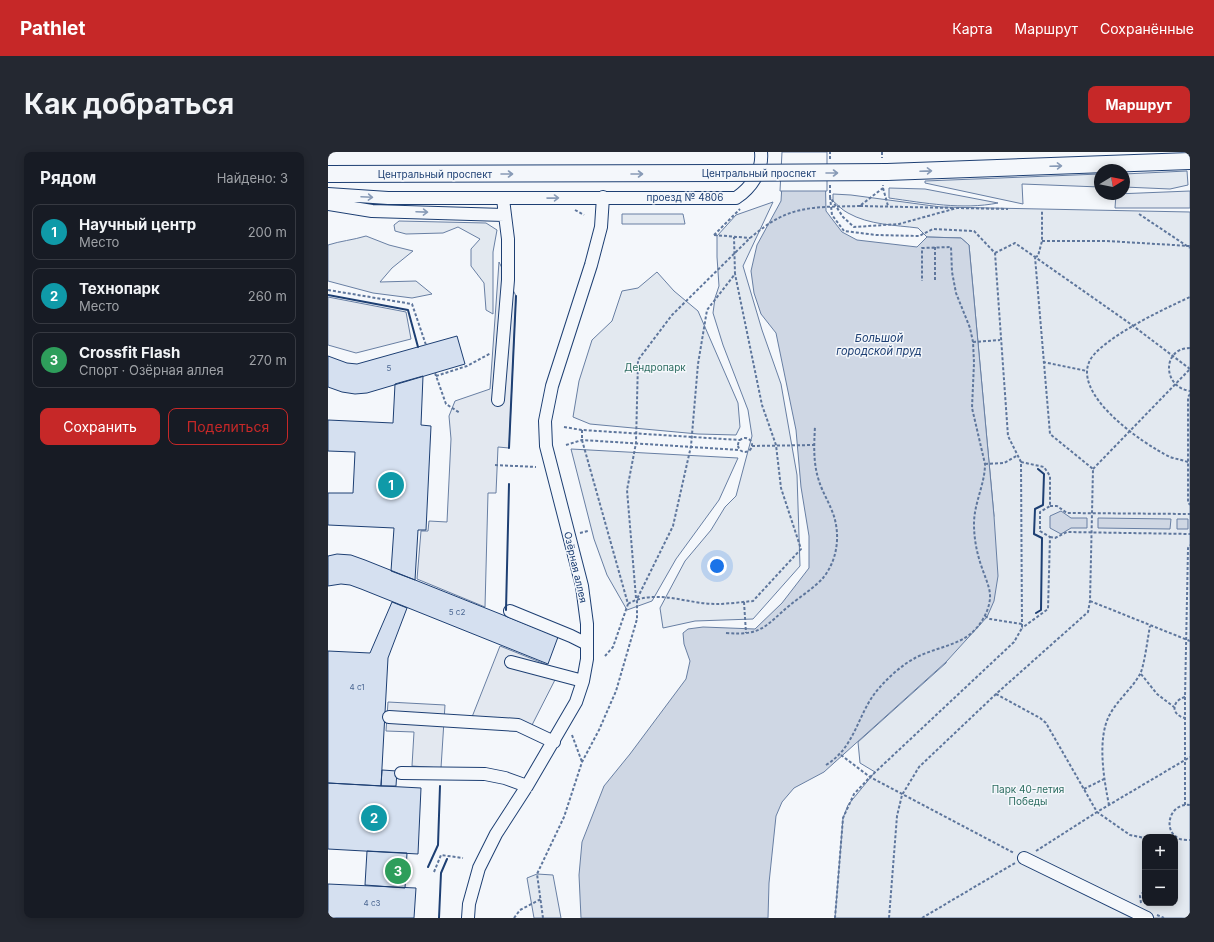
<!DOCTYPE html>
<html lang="ru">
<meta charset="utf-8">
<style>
:root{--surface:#171b24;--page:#242831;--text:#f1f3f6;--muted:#9ea1a6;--line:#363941;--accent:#c62828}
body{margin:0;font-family:Inter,sans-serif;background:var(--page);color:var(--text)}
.controls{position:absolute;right:12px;bottom:12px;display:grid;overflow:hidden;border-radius:8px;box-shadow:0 2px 10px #0003}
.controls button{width:36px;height:36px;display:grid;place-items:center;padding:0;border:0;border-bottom:1px solid var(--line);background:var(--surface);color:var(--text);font:20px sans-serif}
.compass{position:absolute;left:766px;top:12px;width:36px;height:36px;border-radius:50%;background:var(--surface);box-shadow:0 2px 10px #0003;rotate:80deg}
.you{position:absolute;left:389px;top:414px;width:14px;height:14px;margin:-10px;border:3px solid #fff;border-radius:50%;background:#1a73e8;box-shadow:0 0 0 6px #1a73e833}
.badge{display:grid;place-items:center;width:26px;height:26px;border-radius:50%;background:var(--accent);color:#fff;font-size:13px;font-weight:700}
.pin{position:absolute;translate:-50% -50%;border:2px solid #fff;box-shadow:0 1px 4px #0006}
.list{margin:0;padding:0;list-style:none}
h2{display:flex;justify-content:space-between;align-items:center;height:52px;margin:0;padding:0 16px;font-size:17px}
h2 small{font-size:13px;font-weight:400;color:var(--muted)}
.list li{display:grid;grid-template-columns:26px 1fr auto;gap:12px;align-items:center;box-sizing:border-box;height:56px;margin:0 8px 8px;padding:0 8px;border:1px solid var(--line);border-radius:8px}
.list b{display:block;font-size:15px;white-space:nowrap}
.list p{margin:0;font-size:13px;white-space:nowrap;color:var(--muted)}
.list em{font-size:13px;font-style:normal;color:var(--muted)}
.actions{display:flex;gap:8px;padding:12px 16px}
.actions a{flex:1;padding:9px 0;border:1px solid var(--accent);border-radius:8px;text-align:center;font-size:14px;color:var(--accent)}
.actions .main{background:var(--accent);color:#fff}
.map{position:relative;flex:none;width:862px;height:766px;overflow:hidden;border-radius:8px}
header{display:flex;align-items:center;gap:24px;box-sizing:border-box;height:56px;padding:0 20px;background:var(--accent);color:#fff}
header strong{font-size:19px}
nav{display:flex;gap:22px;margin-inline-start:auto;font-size:14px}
.intro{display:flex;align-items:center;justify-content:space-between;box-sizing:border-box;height:96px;padding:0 24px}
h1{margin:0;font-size:28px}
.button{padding:10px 18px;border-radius:8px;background:var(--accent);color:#fff;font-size:14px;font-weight:700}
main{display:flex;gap:24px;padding:0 24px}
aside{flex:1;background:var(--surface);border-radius:8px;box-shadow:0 2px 10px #0003}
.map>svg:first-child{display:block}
.green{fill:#e3e9f0;stroke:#687fa3;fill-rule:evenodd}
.parking{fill:#e3e8f0;stroke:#687fa3}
.water{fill:#cfd7e4;stroke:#687fa3}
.pier{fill:#f4f7fb;stroke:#687fa3}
.building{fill:#d5e0f0;stroke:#1d3f73}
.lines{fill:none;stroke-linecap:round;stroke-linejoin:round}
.minor-casing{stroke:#1d3f73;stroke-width:14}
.major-casing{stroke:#1d3f73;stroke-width:18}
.path{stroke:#5e769c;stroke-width:2;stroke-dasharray:3 2;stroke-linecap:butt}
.minor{stroke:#f4f7fb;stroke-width:12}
.major{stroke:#f4f7fb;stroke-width:16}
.major-bridge-casing{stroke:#1d3f73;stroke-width:18;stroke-linecap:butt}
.path-bridge{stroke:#5e769c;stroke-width:2;stroke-dasharray:3 2;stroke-linecap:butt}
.major-bridge{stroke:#f4f7fb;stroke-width:16}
.wall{stroke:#1d3f73;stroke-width:2}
.oneway{stroke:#889bb7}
.labels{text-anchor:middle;stroke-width:3;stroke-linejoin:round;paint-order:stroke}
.number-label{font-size:8px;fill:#4b6792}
.street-label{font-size:10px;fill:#1d3f73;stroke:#f4f7fb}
.park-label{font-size:10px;fill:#2c6c60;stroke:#f4f7fb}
.water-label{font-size:11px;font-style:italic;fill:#1d3f73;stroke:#f4f7fb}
</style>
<header>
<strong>Pathlet</strong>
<nav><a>Карта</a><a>Маршрут</a><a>Сохранённые</a></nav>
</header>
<div class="intro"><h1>Как добраться</h1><a class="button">Маршрут</a></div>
<main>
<aside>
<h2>Рядом<small>Найдено: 3</small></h2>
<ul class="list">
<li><span class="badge" style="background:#0f9aa8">1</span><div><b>Научный центр</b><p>Место</p></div><em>200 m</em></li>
<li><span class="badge" style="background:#0f9aa8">2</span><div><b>Технопарк</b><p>Место</p></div><em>260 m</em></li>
<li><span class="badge" style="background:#2e9e5b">3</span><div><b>Crossfit Flash</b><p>Спорт · Озёрная аллея</p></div><em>270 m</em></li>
</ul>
<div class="actions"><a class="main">Сохранить</a><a>Поделиться</a></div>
</aside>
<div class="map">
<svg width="862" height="766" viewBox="0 0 862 766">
<rect width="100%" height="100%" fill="#f4f7fb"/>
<path class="green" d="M 859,19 L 860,33 L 842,37 L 796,35 L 796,22 Z
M 772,22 L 772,35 L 694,32 L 695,52 L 597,31 L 597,29 Z
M 561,36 L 597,37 L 670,51 C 634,58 597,51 561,46 Z
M 505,42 L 523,43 L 613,55 L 862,60 L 862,766 L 507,766 L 515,666 L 520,653 L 547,620 L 532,611 L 530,590 L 618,511 L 666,364 L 641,93 L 633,86 L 599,85 L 590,76 C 567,73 541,73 520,61 C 514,58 510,53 505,49 ZM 817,685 L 847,685 L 847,751 L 817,751 Z
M 445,50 L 415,114 L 434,178 L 453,232 L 469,323 L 472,414 L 425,467 L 367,469 L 335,476 L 332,456 L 357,409 L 383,378 L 397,355 L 408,344 L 424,284 L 420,258 L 395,193 L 385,161 L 387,146 L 391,134 L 389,105 L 389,84 L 408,63 Z
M 294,62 L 355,62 L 357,72 L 294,72 Z
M 71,69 L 158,71 L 169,78 L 165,100 L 165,162 L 158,158 L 156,131 L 143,114 L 143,97 L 152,87 L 130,75 L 115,81 L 78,82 L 67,79 L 66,73 Z
M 38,84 L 61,93 L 85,99 L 64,116 L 52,130 L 88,129 L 104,142 L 84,146 L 45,141 L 0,129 L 0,93 C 12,89 25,88 38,84 Z
M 329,120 L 346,139 L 370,159 L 410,251 L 412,275 L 408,283 L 370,282 L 262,272 L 245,265 L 251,229 L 264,188 L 284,169 L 294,139 L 310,136 Z
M 243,297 L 410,306 L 391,348 L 348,407 L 324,449 L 299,458 L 279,423 L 266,387 Z
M 209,722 L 225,723 L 233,766 L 206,766 L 199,726 Z"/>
<path class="parking" d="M 862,39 L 862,56 L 787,56 L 788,42 Z
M 171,110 L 188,144 L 181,296 L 170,295 L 168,341 L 160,341 L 157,455 L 89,427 L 93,379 L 100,379 L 101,369 L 119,370 L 123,287 L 121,264 L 127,249 L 162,237 Z
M 0,145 L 78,160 L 83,187 L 28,201 L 0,193 Z
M 172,494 L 232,518 L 203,575 L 144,565 Z
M 60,550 L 117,553 L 113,616 L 84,614 L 86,580 L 58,579 Z"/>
<path class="water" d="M 456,0 L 497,11 L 498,59 L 514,80 L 529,88 L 589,95 L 599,85 L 633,86 L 641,93 L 666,364 L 670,424 L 666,449 L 659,465 L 618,510 L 496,620 L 466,636 L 454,650 L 448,664 L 441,731 L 440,766 L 253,766 L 251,723 L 254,690 L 276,634 L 302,602 L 358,527 L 362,509 L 356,492 L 355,481 L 360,477 L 375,475 L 427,477 L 454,451 L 481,416 L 481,384 L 473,335 L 468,278 L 448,181 L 433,162 L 426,141 L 423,119 L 429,93 L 453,49 Z
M 733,359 L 743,366 L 759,366 L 759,376 L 743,376 L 733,382 L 722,376 L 722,364 Z
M 770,366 L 843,367 L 842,377 L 770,376 Z
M 849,367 L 860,367 L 860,377 L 849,377 Z"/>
<path class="pier" d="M 454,0 L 499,0 L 499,39 L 452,39 Z"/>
<path class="building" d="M 129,184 L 137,212 L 39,241 L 27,242 L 14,240 L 0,235 L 0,204 L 19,211 L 29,212 Z
M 95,224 L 93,273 L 103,274 L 98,378 L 90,378 L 87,428 L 63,419 L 66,376 L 0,373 L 0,341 L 25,341 L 27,300 L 0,299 L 0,268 L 65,271 L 67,232 Z
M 9,402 L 23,403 L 37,408 L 230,485 L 220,512 L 33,437 L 22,433 L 13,432 L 0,434 L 0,404 Z
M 64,450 L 79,456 L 60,506 L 53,634 L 0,631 L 0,499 L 42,501 Z
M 54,618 L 69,619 L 68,634 L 53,634 Z
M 0,631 L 93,636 L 90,702 L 0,697 Z
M 39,699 L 79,701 L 77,736 L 37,733 Z
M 0,732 L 88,736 L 86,766 L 0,766 Z"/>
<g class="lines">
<defs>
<path id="minor" d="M 0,42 L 60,46 L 408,46 C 423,36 435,19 433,0
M 0,52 L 44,59 L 176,63
M 170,248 L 180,128 L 180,87 L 175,47
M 182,459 L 243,484 L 259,492
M 183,510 L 255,529
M 61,565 L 190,573 L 226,590
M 73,621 L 157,622 L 177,626 L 199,634
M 696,706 L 819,766
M 140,766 L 141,752 L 151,716 L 168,682 L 199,634 L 248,550 L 255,529 L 259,507 L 259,472 L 254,434 L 218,294 L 217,269 L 224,234 L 263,113 L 273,75 L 275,45"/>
<path id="major" d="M 559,20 L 862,9
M 0,22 L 395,21"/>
</defs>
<use href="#minor" class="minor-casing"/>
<use href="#major" class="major-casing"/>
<path class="path" d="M 554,0 L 554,6
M 502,7 L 502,0
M 502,33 L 502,45 L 515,65 L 526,75 L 571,72 L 629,56 L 680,57
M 555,36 L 560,54
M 502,45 L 504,63 L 516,79 L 548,83 L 591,84 L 605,77 L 646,79 L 667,101 L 680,284 L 693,310 L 694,476 L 686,490 L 542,625 L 526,642 L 515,666 L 507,766
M 533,53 L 555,36 L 555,33
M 532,54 L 626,56
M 247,58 L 256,63
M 811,62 L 862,96
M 386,83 L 412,57
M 386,83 L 422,86
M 714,89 L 779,89 L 862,94
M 607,95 L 607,128
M 667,101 L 687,91 L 804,173 L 862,217
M 707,105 L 710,104 L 714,89 L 714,58
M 0,138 L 84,152 L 98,193
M 645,190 L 672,188
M 862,196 C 834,196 834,235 862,239
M 715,210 L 759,219
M 107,221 L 118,252 L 132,261
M 108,224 L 139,214 L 163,201
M 862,242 L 860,245 L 860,350 L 862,353
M 236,275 L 254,278 L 412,288
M 254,278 L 254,288 L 300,452 L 285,495 L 277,504
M410 293a7 7 0 1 1 14 0a7 7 0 1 1-14 0Z
M 238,293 L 254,288 L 411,298
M 424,294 L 486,293
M 693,310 L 716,315 L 722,324 L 722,354 L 712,360 L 712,379 L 722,385 L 720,457 L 694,476
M 860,310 C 854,308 848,307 842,305 C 815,292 739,240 764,205 C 771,196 779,191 787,185 C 811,169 836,157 862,145
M 657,312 L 676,311 L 690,303
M 167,313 L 208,315
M 765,317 L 862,217
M 722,354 L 729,354 L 739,361 L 862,362
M 252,381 L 260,379
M 722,385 L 727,386 L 739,380 L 862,382
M 308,446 L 299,338 L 308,291 L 310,208 L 344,163 L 422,86
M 762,449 L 862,489
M 416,450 L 418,481
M 300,452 C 326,436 359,452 388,452 C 400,452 413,450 425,449 L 473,397 L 453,336 L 448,293 L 434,253 L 407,122
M 657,464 L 662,467 L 694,472
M 398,481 C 434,484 437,474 462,453 C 472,445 487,435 495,426 C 508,410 512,388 507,368 C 504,355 495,342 491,329 C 485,311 486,293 487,274
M 813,522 L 829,542 L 846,555
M 668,542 L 712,566 L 718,571 L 769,660 L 802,683 L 817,686
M 857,545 C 843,549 843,563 857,566
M 244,583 L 254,610
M 513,603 L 542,625 L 686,701
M 498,613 C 529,594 529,560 552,535 C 562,524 574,513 587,506 C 602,498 620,495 635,487 C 650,479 663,459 662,442 C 661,433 657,425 654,416 C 649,402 646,387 646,372 C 646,351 657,332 657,312 L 644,256 L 646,211 L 645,190 L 642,176 L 628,141 L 624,120 L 623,95 L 594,96 L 594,129
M 756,637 L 776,627
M 781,653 C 776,628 769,588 781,564 C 789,548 804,537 812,522 C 816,516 820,484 822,474
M 857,653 L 857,545 L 860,396 L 862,393
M 862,653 C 842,650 833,679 852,687 C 855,688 859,688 862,688
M 708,699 L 769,660 L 862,605
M 106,720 L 113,703 L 135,706
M 813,751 L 812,744 L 817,738
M 829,763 L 836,766
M 186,766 L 192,758 L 213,747
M 215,766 L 209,722 L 236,665 L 254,610 L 271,578 L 288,539 L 309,467 L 309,447 L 345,374 L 363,294 L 370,212 L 379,158 L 407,122 L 406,85
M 561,766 L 569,664 L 574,643 L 591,615 L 668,542 L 760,460 L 762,449 L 765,317 L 722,282 L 707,105
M 594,766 L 687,711"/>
<use href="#minor" class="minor"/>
<use href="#major" class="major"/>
<defs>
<path id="major-bridge" d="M 395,21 L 559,20"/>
</defs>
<use href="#major-bridge" class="major-bridge-casing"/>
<path class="path-bridge" d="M 422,86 C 432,78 443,69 455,64 C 478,53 507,55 532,54"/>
<use href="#major-bridge" class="major-bridge"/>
<path class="wall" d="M 0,143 L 80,158 L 90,195
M 181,296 L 188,144
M 178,458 L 181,332
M 708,461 L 713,458 L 714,386 L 706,382 L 707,357 L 715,353 L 716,322 L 710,317
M 100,715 L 110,693 L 112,634
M 111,766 L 113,721 L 119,707"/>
</g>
<defs><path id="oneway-shaft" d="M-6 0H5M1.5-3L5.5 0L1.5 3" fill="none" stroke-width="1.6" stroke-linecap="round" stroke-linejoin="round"/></defs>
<g class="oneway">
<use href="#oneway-shaft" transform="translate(728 14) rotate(-2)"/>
<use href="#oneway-shaft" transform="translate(598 19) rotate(-2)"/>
<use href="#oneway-shaft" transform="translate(504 21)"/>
<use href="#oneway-shaft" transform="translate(179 22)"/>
<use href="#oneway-shaft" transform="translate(309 22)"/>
<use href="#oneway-shaft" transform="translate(39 45) rotate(3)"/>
<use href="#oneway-shaft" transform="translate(225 46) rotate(-1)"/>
<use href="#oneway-shaft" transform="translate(94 60) rotate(2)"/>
</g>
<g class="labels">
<g class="number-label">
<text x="61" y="219">5</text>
<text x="129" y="463">5 с2</text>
<text x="29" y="538">4 с1</text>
<text x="44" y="754">4 с3</text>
</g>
<g class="street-label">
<text x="431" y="25">Центральный проспект</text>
<text x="107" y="26">Центральный проспект</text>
<text x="357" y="49">проезд № 4806</text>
<text transform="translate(248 415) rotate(77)" y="4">Озёрная аллея</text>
</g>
<g class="park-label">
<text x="327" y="219">Дендропарк</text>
<text x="700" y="641">Парк 40-летия<tspan x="700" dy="12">Победы</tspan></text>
</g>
<g class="water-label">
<text x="551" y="190">Большой<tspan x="551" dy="13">городской пруд</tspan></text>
</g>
</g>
</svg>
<div class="controls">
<button>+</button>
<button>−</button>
</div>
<svg class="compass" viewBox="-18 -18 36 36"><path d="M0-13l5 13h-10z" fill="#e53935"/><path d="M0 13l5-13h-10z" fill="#9ea1a6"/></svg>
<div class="you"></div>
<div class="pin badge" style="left:63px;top:333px;background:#0f9aa8">1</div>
<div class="pin badge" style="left:46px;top:666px;background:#0f9aa8">2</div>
<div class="pin badge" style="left:70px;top:719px;background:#2e9e5b">3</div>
</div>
</main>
